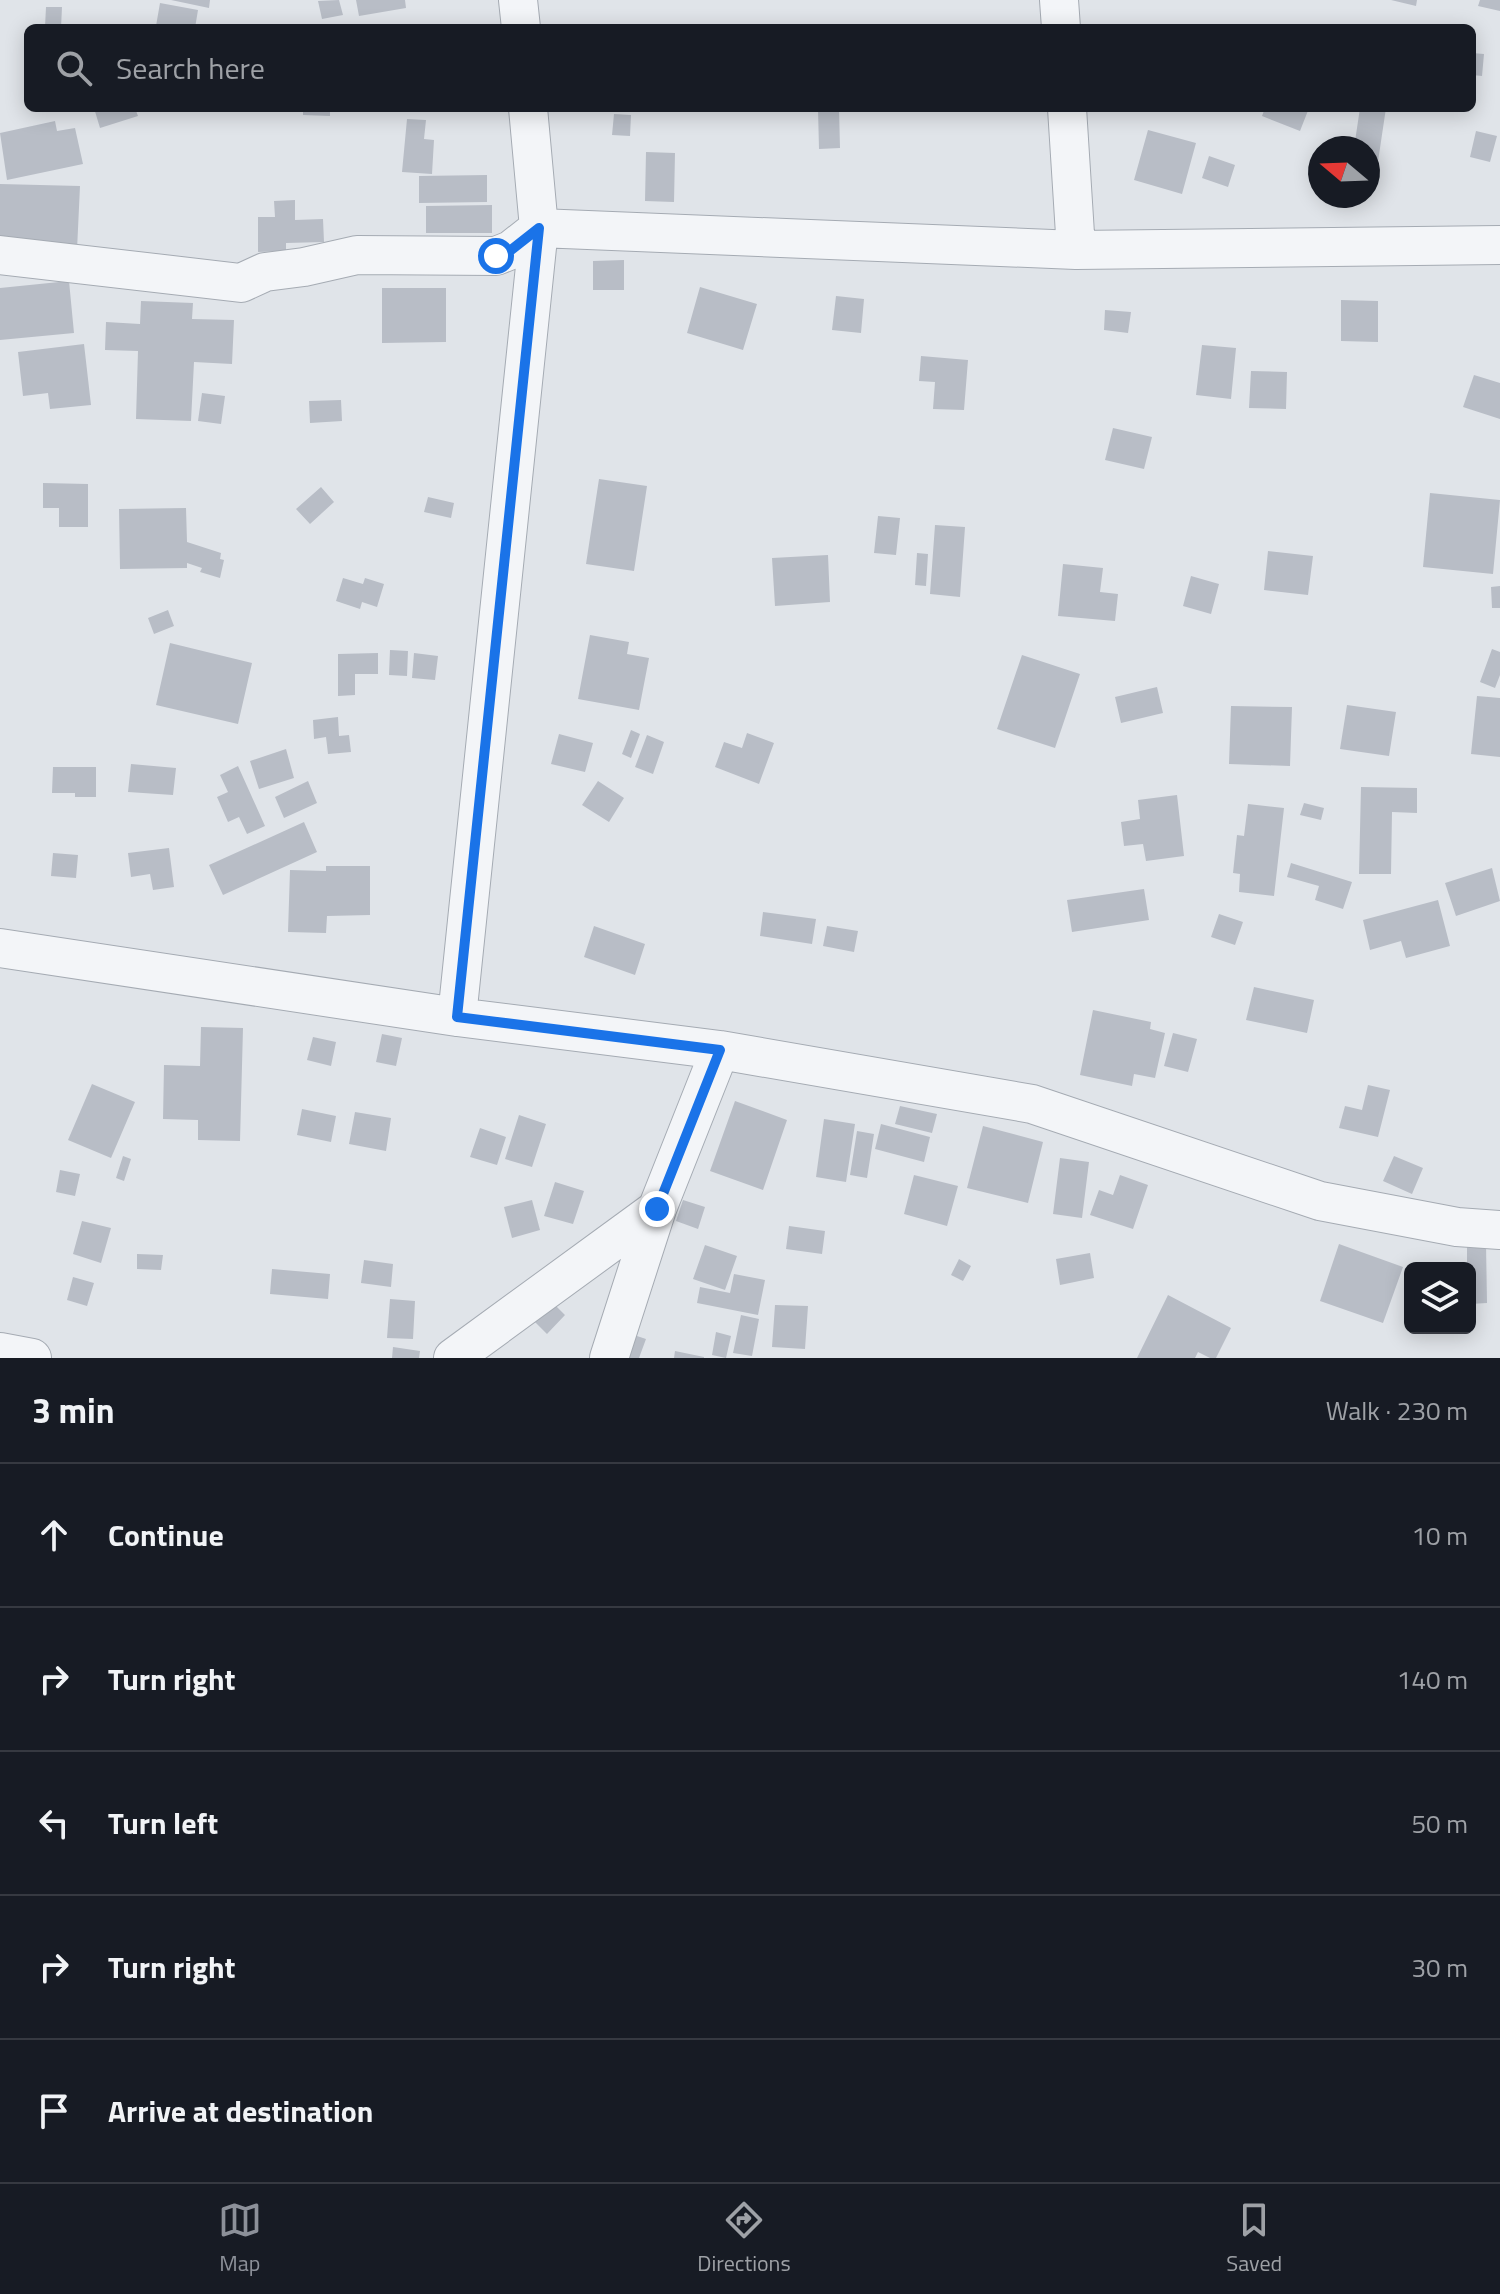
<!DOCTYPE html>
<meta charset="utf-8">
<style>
:root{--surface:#171b24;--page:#20242c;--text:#f1f3f6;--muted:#9ea1a6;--line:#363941;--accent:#8c9099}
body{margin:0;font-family:"Titillium Web",sans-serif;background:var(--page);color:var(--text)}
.controls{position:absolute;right:24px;bottom:24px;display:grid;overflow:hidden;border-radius:12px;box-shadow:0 4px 20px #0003}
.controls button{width:72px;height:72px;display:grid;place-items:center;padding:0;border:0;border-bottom:2px solid var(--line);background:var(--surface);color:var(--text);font:40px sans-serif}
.compass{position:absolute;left:1308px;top:136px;width:72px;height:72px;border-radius:50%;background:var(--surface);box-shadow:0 4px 20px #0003;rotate:289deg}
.stop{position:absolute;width:24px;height:24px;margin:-18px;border:6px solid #1a73e8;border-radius:50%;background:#fff}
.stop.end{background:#1a73e8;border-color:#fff;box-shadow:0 2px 8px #0008}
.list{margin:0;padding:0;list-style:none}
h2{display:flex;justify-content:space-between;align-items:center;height:104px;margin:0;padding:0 32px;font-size:34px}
h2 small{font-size:26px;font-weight:400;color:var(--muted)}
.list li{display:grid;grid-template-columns:52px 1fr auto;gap:24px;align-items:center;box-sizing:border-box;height:144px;padding:0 32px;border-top:2px solid var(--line)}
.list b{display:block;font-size:30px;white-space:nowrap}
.list em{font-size:26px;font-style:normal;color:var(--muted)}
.icon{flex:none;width:44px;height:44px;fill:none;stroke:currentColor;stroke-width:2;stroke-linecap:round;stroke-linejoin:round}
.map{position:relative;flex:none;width:1500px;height:1358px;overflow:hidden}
.search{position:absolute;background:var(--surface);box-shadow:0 4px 20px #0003;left:24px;right:24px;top:24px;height:88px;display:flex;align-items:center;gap:20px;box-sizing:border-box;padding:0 28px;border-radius:12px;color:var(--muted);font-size:30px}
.sheet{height:824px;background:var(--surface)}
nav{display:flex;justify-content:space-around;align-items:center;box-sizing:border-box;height:112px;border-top:2px solid var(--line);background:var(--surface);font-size:22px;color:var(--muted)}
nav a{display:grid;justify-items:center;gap:4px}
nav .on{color:var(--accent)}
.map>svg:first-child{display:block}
.building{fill:#b8bdc6}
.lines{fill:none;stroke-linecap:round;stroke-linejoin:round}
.minor-casing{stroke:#a5abb3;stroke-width:40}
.minor{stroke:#f3f5f8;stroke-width:38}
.route{stroke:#1a73e8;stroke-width:10}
</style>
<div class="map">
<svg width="1500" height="1358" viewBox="0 0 1500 1358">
<rect width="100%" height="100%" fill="#e0e4e9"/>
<path class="building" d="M 171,0 L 210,0 L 209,8 Z
M 339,0 L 343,15 L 322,19 L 318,1 Z
M 356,0 L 405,0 L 406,8 L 359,16 Z
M 1391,0 L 1417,0 L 1416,6 Z
M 1480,0 L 1500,0 L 1500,11 L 1478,6 Z
M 160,3 L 198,10 L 195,28 L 156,26 Z
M 46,7 L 62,7 L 61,28 L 45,27 Z
M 1472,53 L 1484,54 L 1482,76 L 1472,75 Z
M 94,108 L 135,108 L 138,116 L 100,128 Z
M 303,108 L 330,108 L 330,116 L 303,115 Z
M 839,108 L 840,148 L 819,149 L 818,109 Z
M 1265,108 L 1309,108 L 1300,131 L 1262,116 Z
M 1360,108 L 1386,108 L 1377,168 L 1368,167 L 1368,148 L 1354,148 Z
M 614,114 L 631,115 L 630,136 L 612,135 Z
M 407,119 L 426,120 L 424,139 L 434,140 L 432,174 L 402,172 Z
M 55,121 L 57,131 L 75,128 L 83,164 L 7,180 L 0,133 Z
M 1148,130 L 1196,143 L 1182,194 L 1134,180 Z
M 1476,131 L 1497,136 L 1490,162 L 1470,157 Z
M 646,152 L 675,153 L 674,202 L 645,201 Z
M 1209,156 L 1235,165 L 1228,187 L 1202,178 Z
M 487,175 L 487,202 L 419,203 L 419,176 Z
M 0,184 L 80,186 L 77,250 L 0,247 Z
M 295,200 L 295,220 L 323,219 L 324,242 L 286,243 L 286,251 L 258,252 L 258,217 L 275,217 L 274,201 Z
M 492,205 L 492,233 L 426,233 L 426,206 Z
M 624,260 L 624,290 L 593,290 L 593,261 Z
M 69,281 L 74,333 L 0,340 L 0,288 Z
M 700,287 L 757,304 L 743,350 L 687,333 Z
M 382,288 L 446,288 L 446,342 L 382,343 Z
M 836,296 L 864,299 L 861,333 L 832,330 Z
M 1341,300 L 1378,301 L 1378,342 L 1341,341 Z
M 141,301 L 193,303 L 192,319 L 234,320 L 232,364 L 194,362 L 191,421 L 136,419 L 138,351 L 105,350 L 106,322 L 140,324 Z
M 1105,310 L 1131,312 L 1128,333 L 1104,330 Z
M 84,344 L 91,405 L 50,409 L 48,393 L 23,396 L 18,352 Z
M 1202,345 L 1236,348 L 1231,399 L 1196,395 Z
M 921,356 L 968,360 L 964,410 L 933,409 L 935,382 L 919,381 Z
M 1251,371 L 1287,372 L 1286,409 L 1249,408 Z
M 1474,375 L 1500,383 L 1500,419 L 1463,407 Z
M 202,393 L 225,396 L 221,424 L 198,421 Z
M 341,400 L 342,421 L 310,423 L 309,401 Z
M 1113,428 L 1152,437 L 1144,469 L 1105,460 Z
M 599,479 L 647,486 L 634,571 L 586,564 Z
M 43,483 L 88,484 L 88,527 L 59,527 L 59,508 L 43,508 Z
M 321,487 L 334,502 L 310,524 L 296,509 Z
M 1430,493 L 1500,500 L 1493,574 L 1423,567 Z
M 428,497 L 454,503 L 451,518 L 424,512 Z
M 186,508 L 187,542 L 221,553 L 220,559 L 224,560 L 220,578 L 200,572 L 202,568 L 187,563 L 187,568 L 120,569 L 119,509 Z
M 878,516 L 900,518 L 896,555 L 874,553 Z
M 935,525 L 965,527 L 960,597 L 930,594 Z
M 1268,551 L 1313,556 L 1308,595 L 1264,590 Z
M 917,553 L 928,554 L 926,586 L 915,585 Z
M 828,555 L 830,602 L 775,606 L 772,558 Z
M 1063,564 L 1103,568 L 1100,592 L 1118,594 L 1115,621 L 1058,616 Z
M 1191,576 L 1219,584 L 1211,614 L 1183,606 Z
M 343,578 L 363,584 L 365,578 L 384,584 L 377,607 L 362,602 L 360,609 L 336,601 Z
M 1500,586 L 1500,608 L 1492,608 L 1491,587 Z
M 168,610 L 174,626 L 154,634 L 148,618 Z
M 590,635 L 629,642 L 627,654 L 649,658 L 639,710 L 578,699 Z
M 170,643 L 252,663 L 238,724 L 156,705 Z
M 1492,649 L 1500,652 L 1500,675 L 1495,688 L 1480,682 Z
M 390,650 L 408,651 L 407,676 L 389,675 Z
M 378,653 L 378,674 L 355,674 L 355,695 L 338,696 L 338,654 Z
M 414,653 L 438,656 L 435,680 L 412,678 Z
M 1022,655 L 1080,674 L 1055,748 L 997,729 Z
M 1157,687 L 1163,713 L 1121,723 L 1115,697 Z
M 1477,696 L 1500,698 L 1500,757 L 1471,754 Z
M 1347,705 L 1396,712 L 1389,756 L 1340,749 Z
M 1231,706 L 1292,707 L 1290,766 L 1229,764 Z
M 338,717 L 339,736 L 349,735 L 351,752 L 328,754 L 326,737 L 314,739 L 313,720 Z
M 631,730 L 640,734 L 631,758 L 622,754 Z
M 747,733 L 774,743 L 759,784 L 715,767 L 724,742 L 742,748 Z
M 559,734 L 593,743 L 585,772 L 551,764 Z
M 647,735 L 664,742 L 653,774 L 635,767 Z
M 286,749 L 294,778 L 259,789 L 250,761 Z
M 131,764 L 176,768 L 173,795 L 128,792 Z
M 238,766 L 265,826 L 247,834 L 239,817 L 228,822 L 217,797 L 228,792 L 220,775 Z
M 53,767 L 96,767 L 96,797 L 75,797 L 75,793 L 52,793 Z
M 308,781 L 317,803 L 284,818 L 275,797 Z
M 598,781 L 624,798 L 609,822 L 582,805 Z
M 1361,787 L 1417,788 L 1417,813 L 1392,812 L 1391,874 L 1359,874 Z
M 1177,795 L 1184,856 L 1146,861 L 1143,844 L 1124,846 L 1121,822 L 1140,819 L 1138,800 Z
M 1304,803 L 1324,808 L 1321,820 L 1300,815 Z
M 1248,804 L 1284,808 L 1274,896 L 1239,892 L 1240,874 L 1233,873 L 1237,835 L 1244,836 Z
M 304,822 L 317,852 L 223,895 L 209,865 Z
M 169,848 L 174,887 L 153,890 L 150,874 L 131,877 L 128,853 Z
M 53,853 L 78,855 L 76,878 L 51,876 Z
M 1291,863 L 1352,882 L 1343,909 L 1315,900 L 1319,886 L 1287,877 Z
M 326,866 L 370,866 L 370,915 L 327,916 L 326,933 L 288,932 L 290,870 L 326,871 Z
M 1492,868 L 1500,901 L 1456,916 L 1445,883 Z
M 1144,889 L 1149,920 L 1072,932 L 1067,900 Z
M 1438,900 L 1450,946 L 1406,958 L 1401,941 L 1370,950 L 1363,920 Z
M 763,912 L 816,919 L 812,944 L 760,936 Z
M 1219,914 L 1243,922 L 1235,945 L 1211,937 Z
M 594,926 L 645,944 L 635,975 L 584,957 Z
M 827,926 L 858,931 L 854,952 L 823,946 Z
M 1254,987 L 1314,1000 L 1307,1033 L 1246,1020 Z
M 1093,1010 L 1151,1022 L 1150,1029 L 1165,1033 L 1155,1078 L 1134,1074 L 1132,1086 L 1080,1075 Z
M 201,1027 L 243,1028 L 240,1141 L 198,1140 L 198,1120 L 163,1119 L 164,1065 L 200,1066 Z
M 1173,1033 L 1197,1039 L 1188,1072 L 1164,1066 Z
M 382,1034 L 402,1038 L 396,1066 L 376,1062 Z
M 313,1037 L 336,1042 L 331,1066 L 307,1060 Z
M 92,1084 L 135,1102 L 111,1158 L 68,1140 Z
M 1368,1085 L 1390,1090 L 1378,1137 L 1339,1128 L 1345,1106 L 1362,1110 Z
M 735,1101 L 787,1120 L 763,1190 L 710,1171 Z
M 900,1106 L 937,1114 L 932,1133 L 895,1124 Z
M 302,1109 L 336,1116 L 331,1142 L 297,1135 Z
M 355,1112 L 391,1118 L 386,1151 L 349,1144 Z
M 519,1115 L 546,1124 L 532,1167 L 505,1159 Z
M 824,1119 L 855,1124 L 846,1182 L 816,1177 Z
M 881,1124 L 930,1137 L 924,1162 L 875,1149 Z
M 983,1126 L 1043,1142 L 1028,1203 L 967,1188 Z
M 480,1128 L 506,1137 L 497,1165 L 470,1157 Z
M 857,1131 L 874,1134 L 867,1178 L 850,1175 Z
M 123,1156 L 131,1159 L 124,1181 L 116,1178 Z
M 1394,1156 L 1423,1168 L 1412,1194 L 1383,1181 Z
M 1060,1158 L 1089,1162 L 1082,1218 L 1053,1214 Z
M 60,1170 L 80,1174 L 75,1196 L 56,1192 Z
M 914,1175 L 958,1186 L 947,1226 L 904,1214 Z
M 1120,1175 L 1148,1185 L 1133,1229 L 1090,1215 L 1099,1190 L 1113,1195 Z
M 555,1182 L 584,1191 L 573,1224 L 544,1216 Z
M 532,1200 L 540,1230 L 512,1238 L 504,1207 Z
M 683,1200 L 705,1207 L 698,1229 L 676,1221 Z
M 82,1221 L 111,1228 L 101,1263 L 73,1254 Z
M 789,1226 L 825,1231 L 822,1254 L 786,1249 Z
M 1467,1243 L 1486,1243 L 1487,1303 L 1470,1304 L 1470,1268 L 1467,1268 Z
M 1339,1244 L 1403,1267 L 1383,1323 L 1320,1301 Z
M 705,1245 L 737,1256 L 725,1290 L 693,1279 Z
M 1090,1253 L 1094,1278 L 1060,1285 L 1056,1259 Z
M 137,1254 L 163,1255 L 161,1270 L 137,1269 Z
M 959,1259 L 971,1266 L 963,1281 L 951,1275 Z
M 364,1260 L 393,1264 L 391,1287 L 361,1283 Z
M 272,1269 L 330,1274 L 328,1299 L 270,1294 Z
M 734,1274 L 765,1280 L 758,1315 L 697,1303 L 700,1287 L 730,1293 Z
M 73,1277 L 94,1283 L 87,1306 L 67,1300 Z
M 1168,1295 L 1231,1328 L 1216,1358 L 1210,1358 L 1198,1352 L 1195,1358 L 1137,1358 Z
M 390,1299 L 415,1301 L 413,1339 L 387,1338 Z
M 551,1301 L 565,1315 L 547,1334 L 533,1320 Z
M 775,1305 L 808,1306 L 805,1349 L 772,1347 Z
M 741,1315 L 759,1319 L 752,1356 L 733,1353 Z
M 716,1332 L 731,1336 L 726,1358 L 712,1355 Z
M 631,1334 L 646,1339 L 639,1358 L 623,1358 Z
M 393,1347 L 420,1351 L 419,1358 L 392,1358 Z
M 675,1351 L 704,1357 L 704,1358 L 674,1358 Z"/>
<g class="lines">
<defs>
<path id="minor" d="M 518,0 L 521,28
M 1059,0 L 1061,28
M 1067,108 L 1076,250
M 0,255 L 241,283 L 265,272 L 304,267 L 357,255 L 496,256 L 511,250 L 539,228 L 1076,250 L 1500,245
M 0,948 L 457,1017 L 720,1050 L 1032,1104 L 1320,1201 L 1457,1227 L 1500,1230
M 457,1017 L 539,228 L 528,108
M 0,1352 L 32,1358
M 453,1358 L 657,1209
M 609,1358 L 657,1209 L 720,1050"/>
</defs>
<use href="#minor" class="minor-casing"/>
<use href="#minor" class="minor"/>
</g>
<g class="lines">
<path class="route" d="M 496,256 L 511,250 L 539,228 L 457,1017 L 720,1050 L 657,1209"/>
</g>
</svg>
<div class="controls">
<button><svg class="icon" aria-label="layers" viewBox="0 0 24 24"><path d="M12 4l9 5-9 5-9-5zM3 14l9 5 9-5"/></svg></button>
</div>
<svg class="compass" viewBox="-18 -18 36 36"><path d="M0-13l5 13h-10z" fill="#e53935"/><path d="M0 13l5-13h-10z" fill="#9ea1a6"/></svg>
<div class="stop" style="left:496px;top:256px"></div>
<div class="stop end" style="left:657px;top:1209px"></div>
<div class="search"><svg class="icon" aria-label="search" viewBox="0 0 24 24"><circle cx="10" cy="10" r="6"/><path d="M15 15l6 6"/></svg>Search here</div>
</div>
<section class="sheet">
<h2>3 min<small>Walk · 230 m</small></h2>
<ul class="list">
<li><svg class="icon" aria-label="ahead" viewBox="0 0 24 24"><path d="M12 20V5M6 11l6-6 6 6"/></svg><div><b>Continue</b></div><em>10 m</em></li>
<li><svg class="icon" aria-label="right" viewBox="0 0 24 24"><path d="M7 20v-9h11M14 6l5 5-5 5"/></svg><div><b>Turn right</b></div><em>140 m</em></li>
<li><svg class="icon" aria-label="left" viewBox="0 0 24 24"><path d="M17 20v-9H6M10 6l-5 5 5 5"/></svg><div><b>Turn left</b></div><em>50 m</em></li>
<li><svg class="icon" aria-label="right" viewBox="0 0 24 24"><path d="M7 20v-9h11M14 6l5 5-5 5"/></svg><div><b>Turn right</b></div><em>30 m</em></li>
<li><svg class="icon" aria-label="arrive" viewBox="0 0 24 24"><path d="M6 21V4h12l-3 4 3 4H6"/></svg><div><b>Arrive at destination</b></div></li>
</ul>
</section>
<nav>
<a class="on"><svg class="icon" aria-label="map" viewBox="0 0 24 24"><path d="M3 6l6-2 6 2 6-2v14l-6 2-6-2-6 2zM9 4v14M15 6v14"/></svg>Map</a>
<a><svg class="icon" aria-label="directions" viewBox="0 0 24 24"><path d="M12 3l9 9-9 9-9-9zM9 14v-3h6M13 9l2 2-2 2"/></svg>Directions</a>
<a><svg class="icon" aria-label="saved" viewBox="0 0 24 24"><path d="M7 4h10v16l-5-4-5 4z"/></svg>Saved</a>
</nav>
